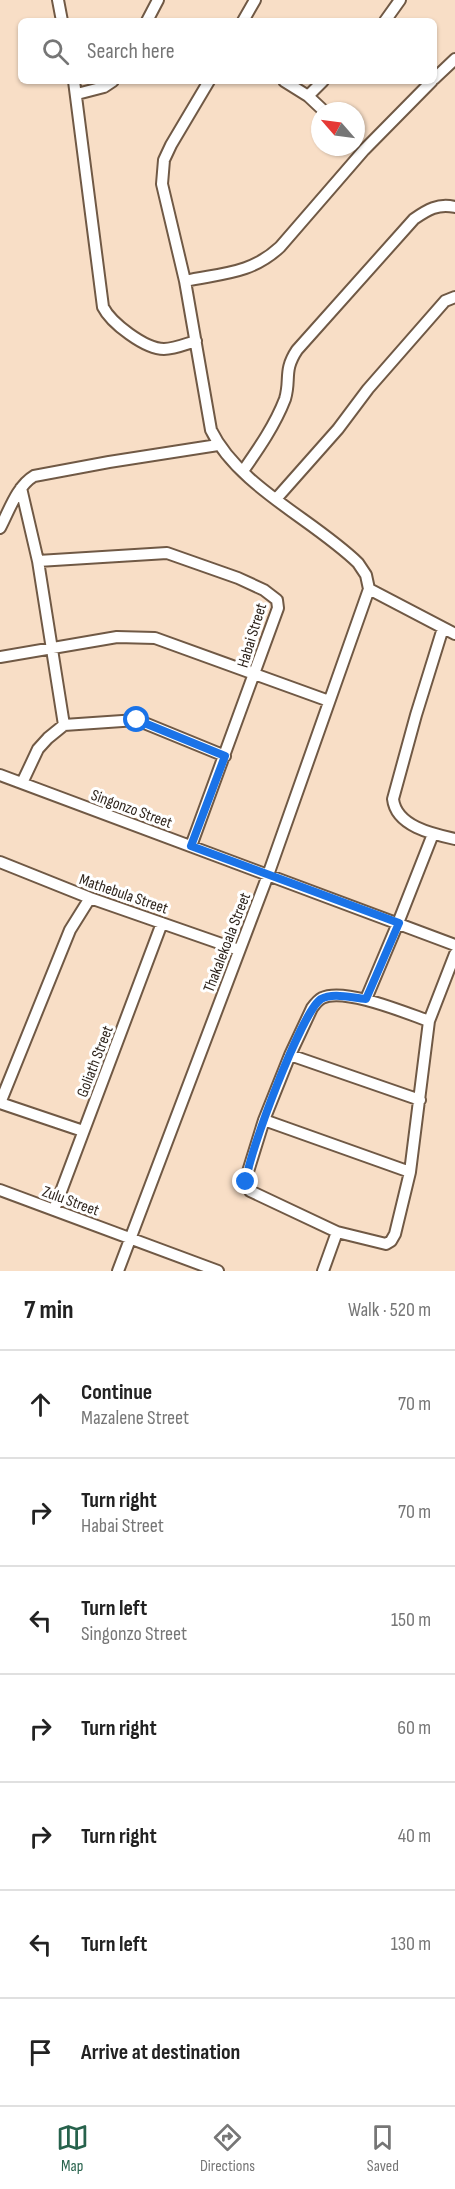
<!DOCTYPE html>
<meta charset="utf-8">
<style>
:root{--surface:#fff;--page:#f2f2f2;--text:#222;--muted:#767676;--line:#e0e0e0;--accent:#27624c}
body{margin:0;font-family:"Sofia Sans Condensed",sans-serif;background:var(--page);color:var(--text)}
.compass{position:absolute;left:311px;top:102px;width:54px;height:54px;border-radius:50%;background:var(--surface);box-shadow:0 2px 4px #0004;rotate:298deg}
.stop{position:absolute;width:18px;height:18px;margin:-14px;border:4px solid #1a73e8;border-radius:50%;background:#fff}
.stop.end{background:#1a73e8;border-color:#fff;box-shadow:0 2px 6px #0008}
.list{margin:0;padding:0;list-style:none}
h2{display:flex;justify-content:space-between;align-items:center;height:78px;margin:0;padding:0 24px;font-size:26px}
h2 small{font-size:20px;font-weight:400;color:var(--muted)}
.list li{display:grid;grid-template-columns:39px 1fr auto;gap:18px;align-items:center;box-sizing:border-box;height:108px;padding:0 24px;border-top:2px solid var(--line)}
.list b{display:block;font-size:22px;white-space:nowrap}
.list p{margin:0;font-size:20px;white-space:nowrap;color:var(--muted)}
.list em{font-size:20px;font-style:normal;color:var(--muted)}
.icon{flex:none;width:33px;height:33px;fill:none;stroke:currentColor;stroke-width:2;stroke-linecap:round;stroke-linejoin:round}
.map{position:relative;flex:none;width:455px;height:1271px;overflow:hidden}
.search{position:absolute;background:var(--surface);box-shadow:0 2px 4px #0004;left:18px;right:18px;top:18px;height:66px;display:flex;align-items:center;gap:15px;box-sizing:border-box;padding:0 21px;border-radius:9px;color:var(--muted);font-size:22px}
.sheet{height:834px;background:var(--surface)}
nav{display:flex;justify-content:space-around;align-items:center;box-sizing:border-box;height:84px;border-top:2px solid var(--line);background:var(--surface);font-size:16px;color:var(--muted)}
nav a{display:grid;justify-items:center;gap:3px}
nav .on{color:var(--accent)}
.map>svg:first-child{display:block}
.lines{fill:none;stroke-linecap:round;stroke-linejoin:round}
.minor-casing{stroke:#705945;stroke-width:14}
.minor{stroke:#fff;stroke-width:10}
.route{stroke:#1a73e8;stroke-width:8}
.labels{text-anchor:middle;stroke-width:6;stroke-linejoin:round;paint-order:stroke}
.street-label{font-size:16px;fill:#2e241c;stroke:#fff}
</style>
<div class="map">
<svg width="455" height="1271" viewBox="0 0 455 1271">
<rect width="100%" height="100%" fill="#f8dec6"/>
<g class="lines">
<defs>
<path id="minor" d="M 58,0 L 62,21
M 147,21 L 158,0
M 243,21 L 255,0
M 385,21 L 400,0
M 434,79 L 455,59
M 74,81 L 103,307 C 111,323 145,349 164,349 C 174,349 186,344 196,341
M 209,81 L 171,145 L 164,160 L 162,184 L 185,281 L 211,430 C 238,486 314,520 358,563 L 366,575 L 369,589 L 455,634
M 284,81 L 308,96 L 324,111
M 77,94 L 104,87 L 113,81
M 308,96 L 323,81
M 185,281 C 222,273 251,274 280,247 L 364,150 L 432,81
M 243,471 C 259,448 275,425 285,399 C 291,379 283,371 297,350 L 414,219 C 427,210 438,203 455,207
M 21,488 L 38,561 L 64,725
M 276,499 L 338,429 L 368,389 L 445,301 L 455,297
M 0,528 C 9,511 17,486 34,476 L 109,462 L 218,445
M 38,561 L 167,553 L 238,578 L 264,590 L 277,600 L 278,608 L 191,846
M 443,628 L 416,715 L 393,799 C 396,826 432,834 455,839
M 0,657 L 117,637 L 155,638 L 329,701
M 0,775 L 455,945
M 22,783 L 38,749 L 48,738 L 64,725 L 137,720 L 225,756
M 0,862 L 90,898 L 239,950
M 366,999 L 398,923 L 433,834
M 429,1021 C 406,1013 344,987 322,998 C 318,1000 315,1004 312,1008 L 290,1055 L 264,1120 L 246,1178 L 250,1191 L 337,1232 L 386,1244 L 391,1241 L 395,1234 L 410,1172 L 429,1021 L 455,954
M 290,1055 L 420,1100
M 264,1120 L 410,1172
M 83,1131 L 0,1103 L 70,930 L 90,898
M 0,1190 L 218,1271
M 54,1210 L 162,923
M 118,1271 L 268,875 L 369,589
M 323,1271 L 337,1232"/>
</defs>
<use href="#minor" class="minor-casing"/>
<use href="#minor" class="minor"/>
</g>
<g class="lines">
<path class="route" d="M 137,720 L 225,756 L 191,846 L 399,923 L 366,999 C 352,998 333,992 321,999 C 302,1011 247,1157 246,1182"/>
</g>
<g class="labels">
<g class="street-label">
<text transform="translate(251 635) rotate(-73)" y="6">Habai Street</text>
<text transform="translate(132 808) rotate(20)" y="6">Singonzo Street</text>
<text transform="translate(124 893) rotate(19)" y="6">Mathebula Street</text>
<text transform="translate(226 942) rotate(-69)" y="6">Thakalekoala Street</text>
<text transform="translate(94 1061) rotate(-69)" y="6">Goliath Street</text>
<text transform="translate(71 1200) rotate(20)" y="6">Zulu Street</text>
</g>
</g>
</svg>
<svg class="compass" viewBox="-18 -18 36 36"><path d="M0-13l5 13h-10z" fill="#e53935"/><path d="M0 13l5-13h-10z" fill="#767676"/></svg>
<div class="stop" style="left:137px;top:720px"></div>
<div class="stop end" style="left:246px;top:1182px"></div>
<div class="search"><svg class="icon" aria-label="search" viewBox="0 0 24 24"><circle cx="10" cy="10" r="6"/><path d="M15 15l6 6"/></svg>Search here</div>
</div>
<section class="sheet">
<h2>7 min<small>Walk · 520 m</small></h2>
<ul class="list">
<li><svg class="icon" aria-label="ahead" viewBox="0 0 24 24"><path d="M12 20V5M6 11l6-6 6 6"/></svg><div><b>Continue</b><p>Mazalene Street</p></div><em>70 m</em></li>
<li><svg class="icon" aria-label="right" viewBox="0 0 24 24"><path d="M7 20v-9h11M14 6l5 5-5 5"/></svg><div><b>Turn right</b><p>Habai Street</p></div><em>70 m</em></li>
<li><svg class="icon" aria-label="left" viewBox="0 0 24 24"><path d="M17 20v-9H6M10 6l-5 5 5 5"/></svg><div><b>Turn left</b><p>Singonzo Street</p></div><em>150 m</em></li>
<li><svg class="icon" aria-label="right" viewBox="0 0 24 24"><path d="M7 20v-9h11M14 6l5 5-5 5"/></svg><div><b>Turn right</b></div><em>60 m</em></li>
<li><svg class="icon" aria-label="right" viewBox="0 0 24 24"><path d="M7 20v-9h11M14 6l5 5-5 5"/></svg><div><b>Turn right</b></div><em>40 m</em></li>
<li><svg class="icon" aria-label="left" viewBox="0 0 24 24"><path d="M17 20v-9H6M10 6l-5 5 5 5"/></svg><div><b>Turn left</b></div><em>130 m</em></li>
<li><svg class="icon" aria-label="arrive" viewBox="0 0 24 24"><path d="M6 21V4h12l-3 4 3 4H6"/></svg><div><b>Arrive at destination</b></div></li>
</ul>
</section>
<nav>
<a class="on"><svg class="icon" aria-label="map" viewBox="0 0 24 24"><path d="M3 6l6-2 6 2 6-2v14l-6 2-6-2-6 2zM9 4v14M15 6v14"/></svg>Map</a>
<a><svg class="icon" aria-label="directions" viewBox="0 0 24 24"><path d="M12 3l9 9-9 9-9-9zM9 14v-3h6M13 9l2 2-2 2"/></svg>Directions</a>
<a><svg class="icon" aria-label="saved" viewBox="0 0 24 24"><path d="M7 4h10v16l-5-4-5 4z"/></svg>Saved</a>
</nav>
